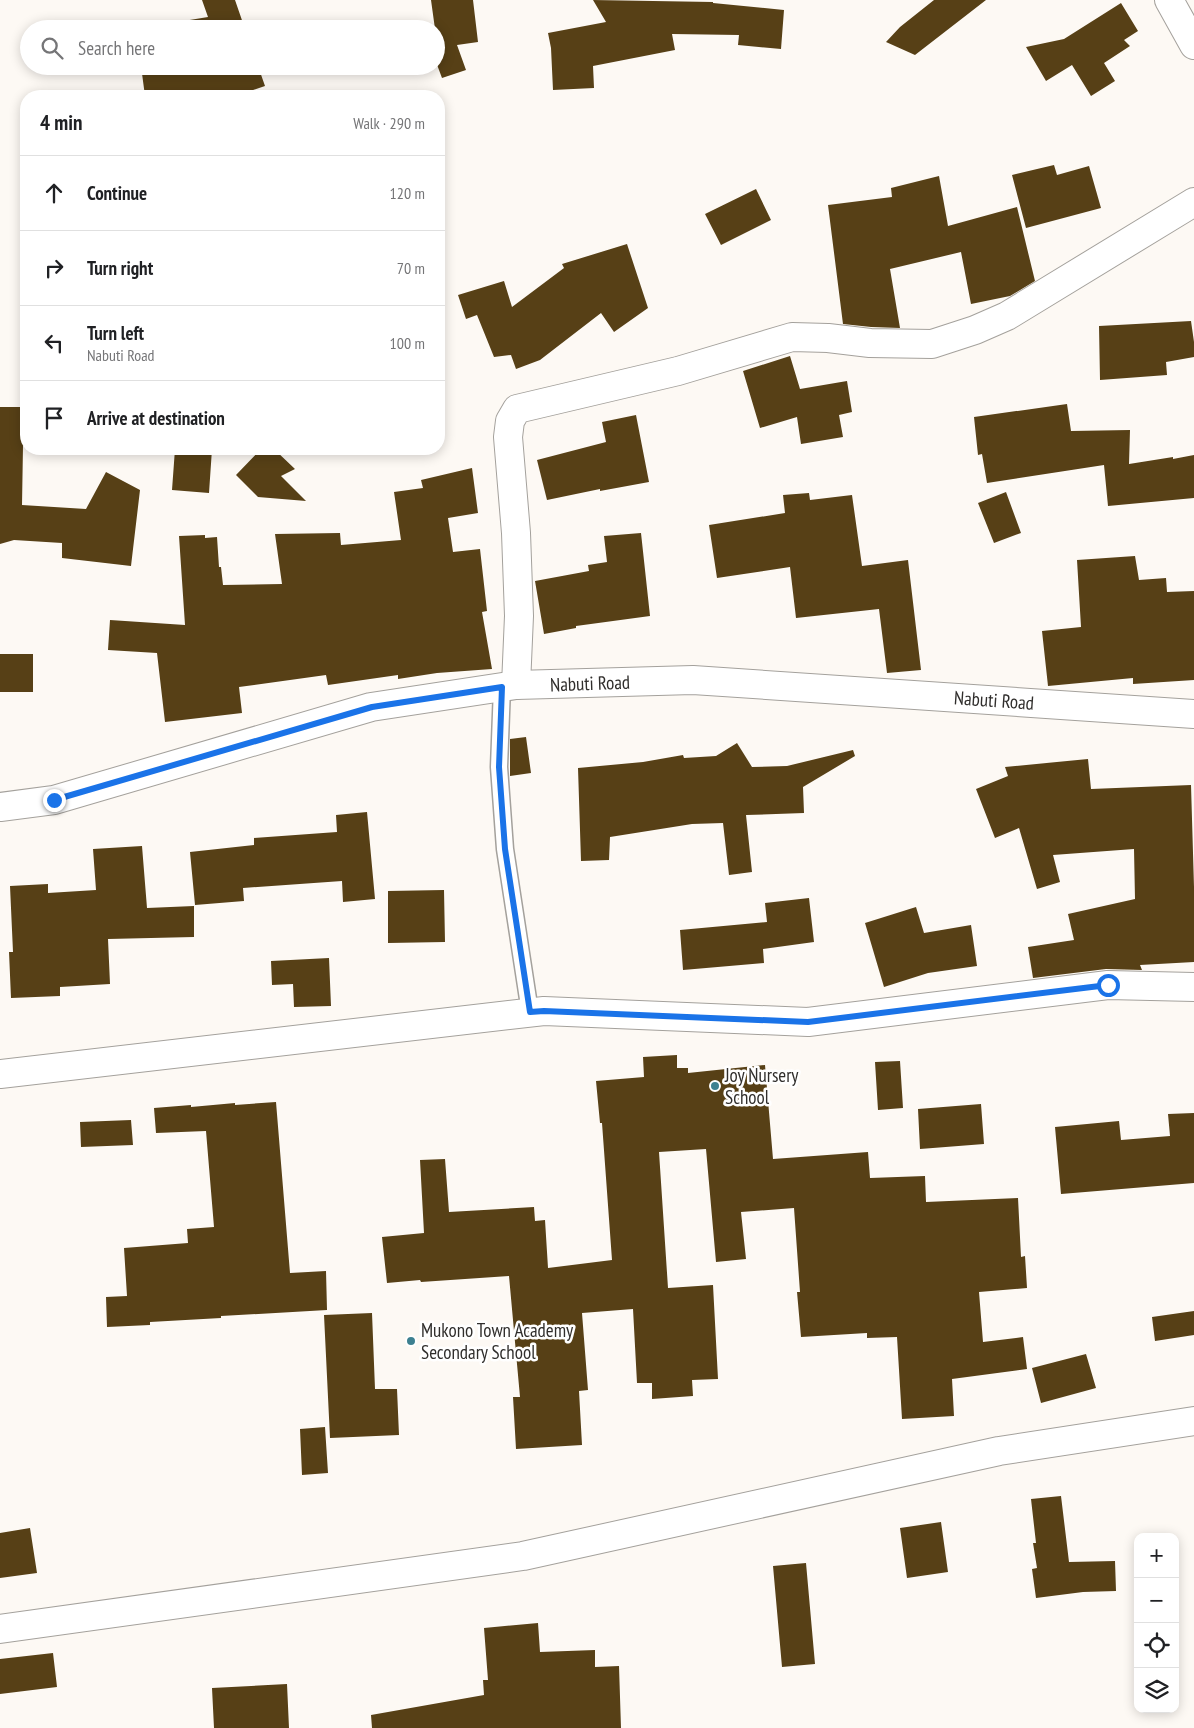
<!DOCTYPE html>
<meta charset="utf-8">
<style>
:root{--surface:#fff;--page:#f6f6f6;--text:#202124;--muted:#757577;--line:#e0e0e0}
body{margin:0;font-family:"PT Sans Narrow",sans-serif;background:var(--page);color:var(--text)}
.controls{position:absolute;right:15px;bottom:15px;display:grid;overflow:hidden;border-radius:10px;box-shadow:0 2px 12px #0003}
.controls button{width:45px;height:45px;display:grid;place-items:center;padding:0;border:0;border-bottom:1px solid var(--line);background:var(--surface);color:var(--text);font:25px sans-serif}
.stop{position:absolute;width:15px;height:15px;margin:-11px;border:4px solid #1a73e8;border-radius:50%;background:#fff}
.stop.end{background:#1a73e8;border-color:#fff;box-shadow:0 1px 5px #0008}
.list{margin:0;padding:0;list-style:none}
h2{display:flex;justify-content:space-between;align-items:center;height:65px;margin:0;padding:0 20px;font-size:21px}
h2 small{font-size:16px;font-weight:400;color:var(--muted)}
.list li{display:grid;grid-template-columns:32px 1fr auto;gap:15px;align-items:center;box-sizing:border-box;height:75px;padding:0 20px;border-top:1px solid var(--line)}
.list b{display:block;font-size:19px;white-space:nowrap}
.list p{margin:0;font-size:16px;white-space:nowrap;color:var(--muted)}
.list em{font-size:16px;font-style:normal;color:var(--muted)}
.icon{flex:none;width:28px;height:28px;fill:none;stroke:currentColor;stroke-width:2;stroke-linecap:round;stroke-linejoin:round}
.map{position:relative;flex:none;width:1194px;height:1728px;overflow:hidden}
.search{position:absolute;background:var(--surface);box-shadow:0 2px 12px #0003;left:20px;top:20px;width:425px;height:55px;display:flex;align-items:center;gap:12px;box-sizing:border-box;padding:0 18px;border-radius:28px;color:var(--muted);font-size:19px}
.panel{position:absolute;background:var(--surface);box-shadow:0 2px 12px #0003;left:20px;top:90px;width:425px;height:365px;border-radius:20px}
.map>svg:first-child{display:block}
.building{fill:#574016}
.lines{fill:none;stroke-linecap:round;stroke-linejoin:round}
.lane-casing{stroke:#a4a19c;stroke-width:19}
.street-casing{stroke:#a4a19c;stroke-width:30}
.secondary-casing{stroke:#a4a19c;stroke-width:30}
.lane{stroke:#fff;stroke-width:16}
.street{stroke:#fff;stroke-width:28}
.secondary{stroke:#fff;stroke-width:28}
.route{stroke:#1a73e8;stroke-width:6}
.poi-dot{fill:#3d8090;stroke:#fff;stroke-width:2}
.labels{text-anchor:middle;stroke-width:5;stroke-linejoin:round;paint-order:stroke}
.street-label{font-size:19px;fill:#302e2c;stroke:#fff}
.poi-label{font-size:19px;fill:#302e2c;stroke:#fff;text-anchor:start}
</style>
<div class="map">
<svg width="1194" height="1728" viewBox="0 0 1194 1728">
<rect width="100%" height="100%" fill="#fdf9f4"/>
<path class="building" d="M 202,0 L 235,0 L 245,29 L 153,29 L 159,25 L 208,17 Z
M 431,0 L 473,0 L 478,42 L 457,45 L 466,70 L 442,78 L 436,62 L 436,29 L 435,29 Z
M 593,0 L 713,2 L 713,3 L 784,10 L 781,49 L 738,45 L 739,35 L 672,34 L 675,50 L 593,66 L 594,88 L 553,90 L 551,48 L 548,33 L 606,22 Z
M 934,0 L 986,0 L 915,55 L 886,42 L 900,27 Z
M 1121,3 L 1138,31 L 1124,40 L 1130,46 L 1104,63 L 1115,81 L 1091,96 L 1072,65 L 1046,81 L 1026,47 L 1064,39 Z
M 141,66 L 258,66 L 265,86 L 236,96 L 145,96 Z
M 1054,165 L 1057,175 L 1089,166 L 1101,208 L 1026,228 L 1012,175 Z
M 939,176 L 948,226 L 1017,207 L 1035,281 L 1010,296 L 971,304 L 961,252 L 890,269 L 900,328 L 871,327 L 843,324 L 828,205 L 892,197 L 891,188 Z
M 756,189 L 771,220 L 721,245 L 705,214 Z
M 627,244 L 648,308 L 614,332 L 601,313 L 540,360 L 516,369 L 511,355 L 494,357 L 477,315 L 466,319 L 458,295 L 504,281 L 512,307 L 564,268 L 562,264 Z
M 1191,321 L 1194,342 L 1194,357 L 1166,362 L 1167,375 L 1100,380 L 1099,326 Z
M 790,356 L 800,389 L 847,381 L 852,412 L 839,415 L 843,437 L 801,444 L 797,417 L 760,428 L 743,371 Z
M 1067,404 L 1071,431 L 1130,430 L 1129,464 L 1173,457 L 1173,459 L 1194,455 L 1194,498 L 1108,506 L 1104,465 L 987,483 L 982,454 L 978,455 L 974,417 Z
M 0,407 L 26,407 L 26,446 L 23,446 L 22,505 L 86,509 L 106,472 L 140,490 L 131,566 L 62,558 L 62,543 L 14,540 L 0,544 Z
M 636,415 L 649,482 L 600,491 L 600,489 L 547,500 L 537,460 L 606,442 L 602,422 Z
M 175,449 L 212,449 L 209,493 L 172,490 Z
M 261,449 L 274,449 L 295,469 L 281,476 L 306,501 L 258,497 L 236,475 Z
M 472,468 L 478,513 L 448,518 L 453,552 L 480,549 L 487,611 L 482,612 L 492,669 L 437,673 L 398,679 L 398,675 L 328,685 L 326,675 L 239,687 L 242,713 L 165,722 L 157,653 L 108,650 L 110,620 L 185,625 L 179,536 L 205,535 L 205,538 L 217,537 L 219,567 L 221,567 L 223,585 L 282,584 L 275,534 L 340,533 L 341,545 L 401,540 L 394,492 L 423,488 L 421,480 Z
M 1006,492 L 1021,533 L 994,543 L 978,503 Z
M 809,493 L 810,500 L 852,495 L 862,566 L 908,560 L 921,670 L 887,673 L 879,609 L 796,618 L 790,567 L 717,578 L 709,525 L 785,513 L 783,495 Z
M 641,533 L 650,616 L 576,626 L 576,628 L 544,634 L 535,581 L 589,571 L 588,565 L 607,562 L 604,536 Z
M 1135,556 L 1139,580 L 1166,578 L 1167,592 L 1194,591 L 1194,680 L 1133,684 L 1133,678 L 1048,686 L 1042,631 L 1081,627 L 1077,560 Z
M 0,654 L 33,654 L 33,692 L 0,692 Z
M 526,737 L 531,773 L 510,776 L 510,739 Z
M 737,743 L 752,767 L 787,766 L 853,750 L 855,756 L 803,787 L 804,813 L 746,815 L 752,872 L 729,875 L 723,823 L 692,824 L 610,837 L 609,860 L 581,861 L 578,768 L 643,762 L 683,755 L 684,758 L 716,756 Z
M 1088,759 L 1091,789 L 1191,785 L 1194,887 L 1194,962 L 1140,965 L 1142,970 L 1106,969 L 1033,978 L 1028,947 L 1074,940 L 1068,914 L 1135,899 L 1134,849 L 1053,855 L 1060,882 L 1037,889 L 1019,828 L 995,838 L 976,789 L 1008,776 L 1005,767 Z
M 367,812 L 375,899 L 343,902 L 342,881 L 243,888 L 244,901 L 195,905 L 190,852 L 254,845 L 254,838 L 337,832 L 336,815 Z
M 142,846 L 147,908 L 194,906 L 194,937 L 108,939 L 110,984 L 60,987 L 60,996 L 11,998 L 9,952 L 13,952 L 10,886 L 48,884 L 48,893 L 96,890 L 93,849 Z
M 444,890 L 445,942 L 388,943 L 388,891 Z
M 809,898 L 814,942 L 763,949 L 764,963 L 683,970 L 680,930 L 767,922 L 765,903 Z
M 916,907 L 924,933 L 971,925 L 977,966 L 928,973 L 884,987 L 865,923 Z
M 329,958 L 331,1006 L 294,1007 L 293,984 L 272,985 L 271,961 Z
M 677,1055 L 677,1068 L 688,1068 L 688,1073 L 765,1065 L 773,1159 L 868,1152 L 870,1178 L 925,1176 L 926,1202 L 1018,1198 L 1021,1257 L 1025,1256 L 1027,1288 L 979,1292 L 983,1342 L 1023,1337 L 1027,1369 L 952,1379 L 954,1416 L 902,1419 L 897,1337 L 867,1338 L 867,1333 L 801,1337 L 797,1292 L 800,1292 L 794,1208 L 741,1212 L 746,1259 L 716,1262 L 706,1149 L 659,1152 L 668,1288 L 713,1285 L 718,1379 L 692,1380 L 693,1396 L 652,1399 L 652,1383 L 637,1383 L 633,1309 L 582,1313 L 588,1390 L 579,1391 L 582,1445 L 516,1449 L 513,1397 L 520,1397 L 509,1276 L 421,1282 L 420,1280 L 387,1283 L 382,1237 L 424,1233 L 420,1160 L 445,1159 L 449,1212 L 534,1207 L 535,1221 L 545,1220 L 548,1268 L 612,1260 L 602,1123 L 600,1123 L 596,1081 L 644,1077 L 643,1057 Z
M 900,1061 L 903,1108 L 878,1110 L 875,1062 Z
M 276,1102 L 290,1273 L 326,1271 L 327,1310 L 221,1316 L 221,1318 L 150,1322 L 150,1325 L 107,1327 L 106,1297 L 127,1296 L 124,1248 L 188,1243 L 187,1229 L 214,1227 L 206,1131 L 156,1133 L 154,1108 L 191,1105 L 191,1107 L 235,1103 L 235,1105 Z
M 981,1104 L 984,1144 L 920,1149 L 918,1109 Z
M 1194,1113 L 1194,1183 L 1061,1194 L 1055,1127 L 1119,1121 L 1121,1140 L 1170,1136 L 1168,1114 Z
M 131,1120 L 133,1145 L 81,1147 L 80,1122 Z
M 1194,1311 L 1194,1335 L 1155,1341 L 1152,1317 Z
M 372,1313 L 375,1389 L 397,1389 L 399,1435 L 330,1438 L 324,1315 Z
M 1086,1354 L 1096,1388 L 1041,1403 L 1032,1368 Z
M 325,1427 L 328,1473 L 302,1475 L 300,1429 Z
M 1061,1496 L 1069,1562 L 1115,1561 L 1116,1591 L 1083,1592 L 1036,1598 L 1032,1569 L 1037,1568 L 1033,1543 L 1036,1543 L 1031,1499 Z
M 941,1522 L 948,1572 L 907,1578 L 900,1528 Z
M 30,1528 L 37,1573 L 0,1578 L 0,1533 Z
M 806,1563 L 815,1664 L 782,1667 L 773,1566 Z
M 538,1623 L 540,1652 L 595,1650 L 595,1667 L 619,1666 L 621,1728 L 372,1728 L 371,1715 L 484,1695 L 483,1680 L 488,1680 L 484,1628 Z
M 53,1653 L 57,1687 L 0,1694 L 0,1659 Z
M 287,1684 L 289,1728 L 214,1728 L 212,1688 Z"/>
<g class="lines">
<defs>
<path id="lane" d="M 502,687 L 499,767 L 505,849 L 530,1012"/>
<path id="street" d="M 1169,0 L 1194,45
M 516,685 L 519,616 L 516,533 L 508,437 L 510,421 L 517,409 L 678,371 L 792,337 L 828,338 L 870,343 L 932,344 L 975,330 L 1007,316 L 1194,202
M 0,1074 L 544,1011 L 808,1022 L 1108,985 L 1194,987
M 0,1629 L 523,1556 L 999,1451 L 1194,1421"/>
<path id="secondary" d="M 0,807 L 54,800 L 371,707 L 516,685 L 693,680 L 1194,714"/>
</defs>
<use href="#lane" class="lane-casing"/>
<use href="#street" class="street-casing"/>
<use href="#secondary" class="secondary-casing"/>
<use href="#lane" class="lane"/>
<use href="#street" class="street"/>
<use href="#secondary" class="secondary"/>
</g>
<g class="lines">
<path class="route" d="M 54,800 L 372,707 L 502,687 L 499,767 L 505,849 L 530,1012 L 544,1011 L 808,1022 L 1108,985"/>
</g>
<g class="poi-dot">
<circle cx="715" cy="1086" r="5"/>
<circle cx="411" cy="1341" r="5"/>
</g>
<g class="labels">
<g class="street-label">
<text transform="translate(590 683) rotate(-2)" y="7">Nabuti Road</text>
<text transform="translate(994 700) rotate(4)" y="7">Nabuti Road</text>
</g>
<g class="poi-label">
<text x="725" y="1082">Joy Nursery<tspan x="725" dy="22">School</tspan></text>
<text x="421" y="1337">Mukono Town Academy<tspan x="421" dy="22">Secondary School</tspan></text>
</g>
</g>
</svg>
<div class="controls">
<button>+</button>
<button>−</button>
<button><svg class="icon" aria-label="locate" viewBox="0 0 24 24"><circle cx="12" cy="12" r="6"/><path d="M12 2v4M12 18v4M2 12h4M18 12h4"/></svg></button>
<button><svg class="icon" aria-label="layers" viewBox="0 0 24 24"><path d="M12 4l9 5-9 5-9-5zM3 14l9 5 9-5"/></svg></button>
</div>
<div class="stop" style="left:1108px;top:985px"></div>
<div class="stop end" style="left:54px;top:800px"></div>
<div class="search"><svg class="icon" aria-label="search" viewBox="0 0 24 24"><circle cx="10" cy="10" r="6"/><path d="M15 15l6 6"/></svg>Search here</div>
<section class="panel">
<h2>4 min<small>Walk · 290 m</small></h2>
<ul class="list">
<li><svg class="icon" aria-label="ahead" viewBox="0 0 24 24"><path d="M12 20V5M6 11l6-6 6 6"/></svg><div><b>Continue</b></div><em>120 m</em></li>
<li><svg class="icon" aria-label="right" viewBox="0 0 24 24"><path d="M7 20v-9h11M14 6l5 5-5 5"/></svg><div><b>Turn right</b></div><em>70 m</em></li>
<li><svg class="icon" aria-label="left" viewBox="0 0 24 24"><path d="M17 20v-9H6M10 6l-5 5 5 5"/></svg><div><b>Turn left</b><p>Nabuti Road</p></div><em>100 m</em></li>
<li><svg class="icon" aria-label="arrive" viewBox="0 0 24 24"><path d="M6 21V4h12l-3 4 3 4H6"/></svg><div><b>Arrive at destination</b></div></li>
</ul>
</section>
</div>
